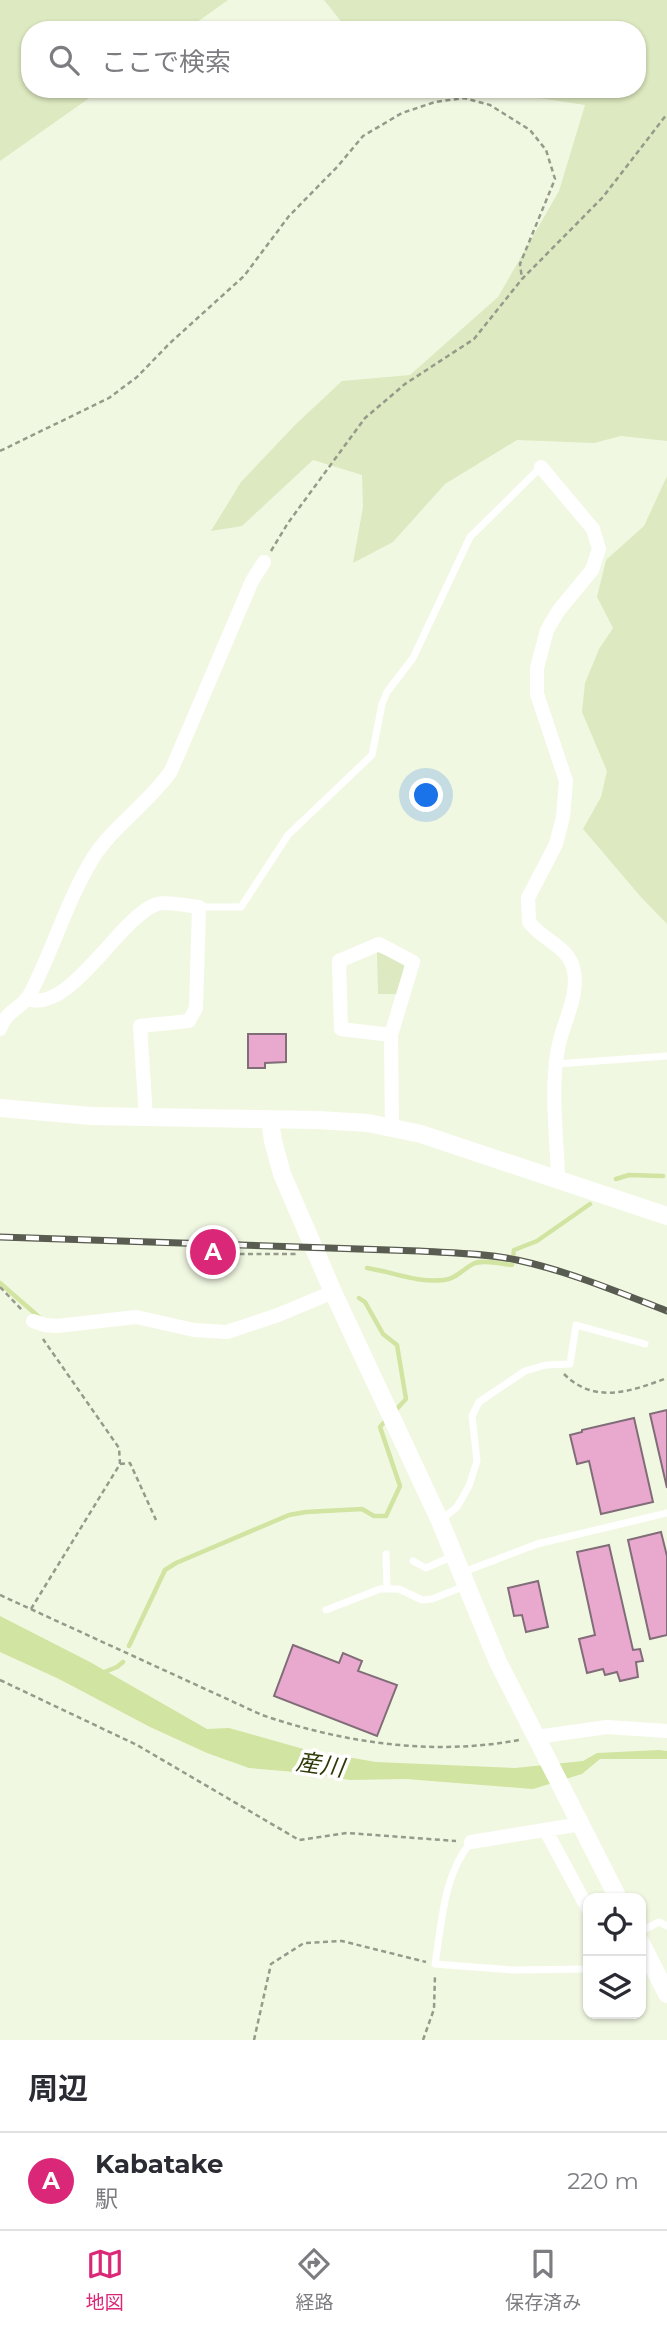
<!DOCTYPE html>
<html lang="ja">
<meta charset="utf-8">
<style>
:root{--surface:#fff;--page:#f7f7f7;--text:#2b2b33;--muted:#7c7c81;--line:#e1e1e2;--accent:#db2777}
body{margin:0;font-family:Montserrat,"Noto Sans JP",sans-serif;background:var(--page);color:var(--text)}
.controls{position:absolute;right:21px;bottom:21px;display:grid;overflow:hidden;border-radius:14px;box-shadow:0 2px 5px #0004}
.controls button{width:63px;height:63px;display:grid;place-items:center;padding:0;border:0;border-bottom:2px solid var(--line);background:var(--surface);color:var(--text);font:35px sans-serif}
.you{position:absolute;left:427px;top:796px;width:24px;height:24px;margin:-18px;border:5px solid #fff;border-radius:50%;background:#1a73e8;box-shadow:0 0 0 10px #1a73e833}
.badge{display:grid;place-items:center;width:46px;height:46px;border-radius:50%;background:var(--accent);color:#fff;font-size:23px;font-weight:700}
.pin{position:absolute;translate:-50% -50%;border:4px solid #fff;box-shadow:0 2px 7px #0006}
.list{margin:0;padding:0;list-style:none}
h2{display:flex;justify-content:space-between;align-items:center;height:91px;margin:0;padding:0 28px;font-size:30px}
h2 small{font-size:23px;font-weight:400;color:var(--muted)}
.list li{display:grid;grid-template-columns:46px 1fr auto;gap:21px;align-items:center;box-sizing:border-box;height:98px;padding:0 28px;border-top:2px solid var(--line)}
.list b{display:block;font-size:26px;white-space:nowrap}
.list p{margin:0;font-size:23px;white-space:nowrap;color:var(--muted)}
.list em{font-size:23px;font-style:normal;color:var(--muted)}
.icon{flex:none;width:38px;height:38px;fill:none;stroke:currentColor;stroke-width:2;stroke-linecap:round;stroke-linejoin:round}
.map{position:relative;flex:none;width:667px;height:2040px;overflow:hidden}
.search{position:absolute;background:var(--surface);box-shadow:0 2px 5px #0004;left:21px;right:21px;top:21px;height:77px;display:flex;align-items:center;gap:18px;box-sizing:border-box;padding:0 24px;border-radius:28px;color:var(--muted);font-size:26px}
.sheet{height:189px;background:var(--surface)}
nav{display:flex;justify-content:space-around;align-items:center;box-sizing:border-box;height:98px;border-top:2px solid var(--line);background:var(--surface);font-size:19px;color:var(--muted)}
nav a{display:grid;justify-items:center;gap:4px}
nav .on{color:var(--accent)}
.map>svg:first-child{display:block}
.green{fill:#dde9c0}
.water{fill:#d1e4a1}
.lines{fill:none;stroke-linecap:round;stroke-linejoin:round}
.stream{stroke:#d1e4a1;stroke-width:4.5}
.building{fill:#e9a9cf;stroke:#816d78;stroke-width:2}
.path{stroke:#959a8a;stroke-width:2.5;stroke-dasharray:5 3.5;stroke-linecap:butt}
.service{stroke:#fff;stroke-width:7}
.minor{stroke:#fff;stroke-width:14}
.tertiary{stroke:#fff;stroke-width:18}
.rail-casing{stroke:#595c50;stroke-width:7}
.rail{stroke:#fff;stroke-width:4.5;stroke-dasharray:13;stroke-linecap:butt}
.labels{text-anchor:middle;stroke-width:7;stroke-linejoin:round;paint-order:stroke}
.water-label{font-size:24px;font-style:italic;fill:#303a08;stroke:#fff}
</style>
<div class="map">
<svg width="667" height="2040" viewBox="0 0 667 2040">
<rect width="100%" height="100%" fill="#f1f8e2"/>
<path class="green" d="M 0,0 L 228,0 L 186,30 L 30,30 L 30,89 L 102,89 L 0,161 Z
M 324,0 L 667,0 L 667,441 L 621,436 L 594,443 L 517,440 L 445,484 L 393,542 L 353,563 L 363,507 L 362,475 L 313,460 L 242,526 L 211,531 L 241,482 L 295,425 L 342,381 L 410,375 L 498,297 L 559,191 L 585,105 L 481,89 L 637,89 L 637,30 L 348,30 Z
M 667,476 L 667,924 L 640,896 L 583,829 L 601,797 L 607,771 L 582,712 L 585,683 L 599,649 L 613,628 L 597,597 L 606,560 L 644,526 Z
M 377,952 L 402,961 L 406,971 L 398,994 L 378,994 Z"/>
<path class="water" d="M 0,1616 L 90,1662 L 207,1729 L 229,1728 L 307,1750 L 376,1762 L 515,1768 L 583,1761 L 597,1753 L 659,1750 L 667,1751 L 667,1759 L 600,1759 L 582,1774 L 533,1789 L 406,1779 L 350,1780 L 306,1773 L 249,1768 L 207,1753 L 150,1727 L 59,1679 L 0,1652 Z"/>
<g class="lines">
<path class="stream" d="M 616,1179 L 629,1175 L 663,1176
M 367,1268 C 394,1272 416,1283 444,1280 C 456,1279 463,1269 473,1264 C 483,1259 501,1264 512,1265 L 514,1250 L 537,1241 L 590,1204
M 0,1283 L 39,1317
M 359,1298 L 365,1302 L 383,1334 L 397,1345 L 406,1399 L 393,1413
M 129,1646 L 165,1570 L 176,1563 L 289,1515 L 306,1512 L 362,1509 L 374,1516 L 386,1516 L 400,1486 L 380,1427 L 387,1419
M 102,1673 L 117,1667 L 123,1662"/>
</g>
<path class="building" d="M 248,1034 L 286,1034 L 286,1062 L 265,1063 L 265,1068 L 248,1068 Z
M 667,1410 L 667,1488 L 650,1414 Z
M 634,1418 L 653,1502 L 601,1514 L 589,1461 L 577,1464 L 570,1435 L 582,1432 L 582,1430 Z
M 661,1532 L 667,1556 L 667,1635 L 650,1639 L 628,1540 Z
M 609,1545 L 633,1650 L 640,1649 L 643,1661 L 636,1662 L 638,1677 L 620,1681 L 617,1672 L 605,1675 L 603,1669 L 587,1673 L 579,1639 L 595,1635 L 577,1552 Z
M 538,1581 L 548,1627 L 526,1632 L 522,1615 L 514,1616 L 508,1588 Z
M 293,1645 L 339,1663 L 343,1653 L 362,1661 L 358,1671 L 397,1685 L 377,1736 L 274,1696 Z"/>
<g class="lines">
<path class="path" d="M 0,451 L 109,398 L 137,377 L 170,343 L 244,276 L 289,216 L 338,166 L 363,136 L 402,113 L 435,102 L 464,98 L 490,105 L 530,130 L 546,150 L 555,179 L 520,264 L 522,279
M 271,551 L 288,523 L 365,418 L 405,384 L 474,339 L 522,279 L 603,197 L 667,114
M 231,1254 L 299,1254
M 0,1287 L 22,1310
M 564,1374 C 595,1405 632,1391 667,1378
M 120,1464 L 130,1463 L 156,1520
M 0,1595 L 262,1715 C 344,1743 433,1756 519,1740
M 31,1609 L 120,1464 L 119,1448 L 43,1339
M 0,1680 L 137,1745 L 299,1840 L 347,1833 L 456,1841
M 254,2040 L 271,1964 L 304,1943 L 342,1941 L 426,1962
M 423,2040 L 434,2009 L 435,1975"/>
<path class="service" d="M 199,907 L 241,907 L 288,835 L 372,755 L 382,704 L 387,692 L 413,658 L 470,537 L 541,467
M 556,1064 L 667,1056
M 440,1521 L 457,1507 L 469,1486 L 477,1461 L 472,1416 L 479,1402 L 525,1371 L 546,1365 L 570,1364 L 576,1325 L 645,1344
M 386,1554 L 387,1588
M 413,1561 L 426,1568 L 453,1556
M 461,1573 L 537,1544 L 667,1513
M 326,1610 L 380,1589 L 399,1589 L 422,1600 L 432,1599 L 465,1586
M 471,1842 C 443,1875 442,1923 435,1964 L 512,1970 L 588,1969
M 641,1931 L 659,1922 L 667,1926"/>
<path class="minor" d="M 541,467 L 593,529 L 599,549 L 592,570 L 559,610 L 547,630 L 537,668 L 537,694 L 566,781 L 563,817 L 556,844 L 528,898 L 529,922 C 541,939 567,946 573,967 C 580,991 566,1017 560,1040 C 549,1080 557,1136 558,1179
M 27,999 C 70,1015 120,916 157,904 C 165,901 190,906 199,907 L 196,1008 L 189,1021 L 140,1026 L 146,1118
M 0,1029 C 7,1009 22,1009 30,994 C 53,950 67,900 93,858 C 114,825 149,803 171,771 L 252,581 L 264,562
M 391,1035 L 341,1029 L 339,961 L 379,944 L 413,962 L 391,1035 L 392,1128
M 33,1321 L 45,1325 L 57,1326 L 136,1317 L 194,1330 L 227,1332 L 278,1315 L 333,1292
M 536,1737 L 607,1727 L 667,1731
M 546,1831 L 588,1909
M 471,1842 L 581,1824"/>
<path class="tertiary" d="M 0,1108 L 91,1116 L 317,1120 L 368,1123 L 421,1134 L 667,1216
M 270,1120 L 273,1141 L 282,1174 L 333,1292 L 440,1521 L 498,1662 L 618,1898
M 641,1943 L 667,1994"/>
<defs>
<path id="rail" d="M 0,1237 L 419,1251 C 451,1253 485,1253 517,1260 C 568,1271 618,1292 667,1311"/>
</defs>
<use href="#rail" class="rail-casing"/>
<use href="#rail" class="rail"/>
</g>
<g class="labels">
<g class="water-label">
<text transform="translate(320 1765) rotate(8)" y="8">産川</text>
</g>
</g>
</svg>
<div class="controls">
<button><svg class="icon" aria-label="locate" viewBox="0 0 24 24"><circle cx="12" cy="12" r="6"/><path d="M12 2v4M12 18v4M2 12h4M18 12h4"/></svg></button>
<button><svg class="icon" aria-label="layers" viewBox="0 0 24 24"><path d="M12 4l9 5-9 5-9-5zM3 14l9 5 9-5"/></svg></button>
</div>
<div class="you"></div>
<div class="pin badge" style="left:213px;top:1252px">A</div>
<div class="search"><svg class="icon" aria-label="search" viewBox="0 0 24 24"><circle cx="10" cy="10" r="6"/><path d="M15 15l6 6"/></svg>ここで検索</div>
</div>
<section class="sheet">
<h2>周辺<small></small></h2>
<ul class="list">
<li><span class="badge">A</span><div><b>Kabatake</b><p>駅</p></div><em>220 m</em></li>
</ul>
</section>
<nav>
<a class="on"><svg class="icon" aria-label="map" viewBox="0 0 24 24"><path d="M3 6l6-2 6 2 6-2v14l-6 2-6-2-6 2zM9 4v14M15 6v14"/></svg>地図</a>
<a><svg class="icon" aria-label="directions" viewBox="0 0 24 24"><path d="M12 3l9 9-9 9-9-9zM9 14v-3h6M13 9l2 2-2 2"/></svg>経路</a>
<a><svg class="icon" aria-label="saved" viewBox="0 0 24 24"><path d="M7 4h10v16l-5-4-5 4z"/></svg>保存済み</a>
</nav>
